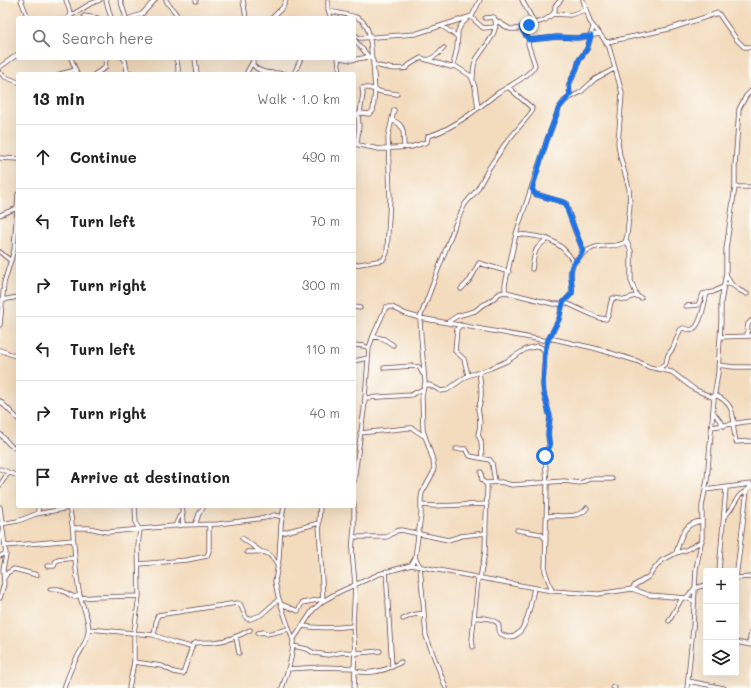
<!DOCTYPE html>
<meta charset="utf-8">
<style>
:root{--surface:#fff;--page:#f6f6f6;--text:#222;--muted:#767676;--line:#e0e0e0}
body{margin:0;font-family:Mali,sans-serif;background:var(--page);color:var(--text)}
.controls{position:absolute;right:12px;bottom:12px;display:grid;overflow:hidden;border-radius:4px;box-shadow:0 4px 16px #0002}
.controls button{width:36px;height:36px;display:grid;place-items:center;padding:0;border:0;border-bottom:1px solid var(--line);background:var(--surface);color:var(--text);font:20px sans-serif}
.stop{position:absolute;width:12px;height:12px;margin:-9px;border:3px solid #1a73e8;border-radius:50%;background:#fff}
.stop.end{background:#1a73e8;border-color:#fff;box-shadow:0 1px 4px #0008}
.list{margin:0;padding:0;list-style:none}
h2{display:flex;justify-content:space-between;align-items:center;height:52px;margin:0;padding:0 16px;font-size:17px}
h2 small{font-size:13px;font-weight:400;color:var(--muted)}
.list li{display:grid;grid-template-columns:26px 1fr auto;gap:12px;align-items:center;box-sizing:border-box;height:64px;padding:0 16px;border-top:1px solid var(--line)}
.list b{display:block;font-size:15px;white-space:nowrap}
.list em{font-size:13px;font-style:normal;color:var(--muted)}
.icon{flex:none;width:22px;height:22px;fill:none;stroke:currentColor;stroke-width:2;stroke-linecap:round;stroke-linejoin:round}
.map{position:relative;flex:none;width:751px;height:688px;overflow:hidden}
.search{position:absolute;background:var(--surface);box-shadow:0 4px 16px #0002;left:16px;top:16px;width:340px;height:44px;display:flex;align-items:center;gap:10px;box-sizing:border-box;padding:0 14px;border-radius:4px;color:var(--muted);font-size:15px}
.panel{position:absolute;background:var(--surface);box-shadow:0 4px 16px #0002;left:16px;top:72px;width:340px;height:436px;border-radius:4px}
.map>svg:first-child{display:block}
.lines{fill:none;stroke-linecap:round;stroke-linejoin:round}
.minor-casing{stroke:#633b41;stroke-width:5}
.minor{stroke:#fff;stroke-width:3.5}
.route{stroke:#1a73e8;stroke-width:5}
</style>
<div class="map">
<svg width="751" height="688" viewBox="0 0 751 688">
<rect width="100%" height="100%" fill="#fdfcf7"/>
<filter id="ink" filterUnits="userSpaceOnUse"><feTurbulence type="fractalNoise" baseFrequency=".025" numOctaves="2"/><feDisplacementMap in="SourceGraphic" scale="8" xChannelSelector="R" yChannelSelector="G"/><feConvolveMatrix kernelMatrix="1 2 1 2 8 2 1 2 1" color-interpolation-filters="sRGB"/></filter>
<filter id="wash" filterUnits="userSpaceOnUse"><feTurbulence type="fractalNoise" baseFrequency=".012" numOctaves="4" result="noise"/><feDisplacementMap in="SourceGraphic" scale="16" xChannelSelector="R" yChannelSelector="G"/><feGaussianBlur stdDeviation="0.9" result="paint"/><feColorMatrix in="noise" values="0 0 0 0 0 0 0 0 0 0 0 0 0 0 0 0 0 1.4 0 .05"/><feComposite in="paint" operator="in"/></filter>
<g filter="url(#wash)">
<rect width="100%" height="100%" fill="#f3dcbe"/>
</g>
<g filter="url(#ink)">
<g class="lines">
<defs>
<path id="minor" d="M 21,0 L 28,18
M 66,0 L 71,15
M 106,0 L 111,18
M 120,0 L 121,2 L 126,18
M 166,0 C 169,7 176,11 178,18
M 196,0 L 196,1
M 243,0 L 246,18
M 328,0 L 328,9 L 331,18
M 522,0 L 534,22
M 330,11 C 336,13 353,15 358,18 C 372,25 370,46 372,59
M 553,14 L 555,10 L 555,6 L 561,0
M 84,16 L 98,18
M 189,17 L 189,18
M 471,17 L 483,28 L 496,27
M 67,18 L 90,4 L 100,0
M 130,18 L 142,14 L 155,0
M 272,18 L 283,7 L 286,0
M 495,20 L 510,29 L 517,29 L 545,20 L 553,14 L 570,15 L 585,10
M 442,26 L 458,37
M 354,34 L 359,38 L 362,38 L 415,34 L 472,16 L 480,0
M 354,39 L 369,57
M 529,40 L 557,37 L 579,38 L 599,34
M 607,42 L 669,29 L 718,13 L 737,40 L 744,47 L 751,47
M 71,58 L 77,74
M 123,58 L 125,60 L 127,71 L 133,74
M 175,58 C 179,63 178,68 178,74
M 195,58 L 197,74
M 253,58 L 253,65 C 261,75 275,72 286,74
M 338,58 L 340,74
M 340,58 L 351,60 L 369,57 L 371,58 L 373,61 L 375,91 L 373,111 L 369,114 L 360,113 L 358,115
M 430,59 L 438,54 L 444,48
M 373,64 C 383,68 397,70 407,68 L 409,65 L 421,58 L 451,67 L 455,66 L 471,76 L 475,87 L 478,108
M 455,66 L 454,61 L 457,48 L 458,31 L 461,25 L 467,19
M 0,67 L 18,54
M 0,73 L 5,77 L 18,82
M 60,74 L 76,70
M 95,74 L 105,68 L 106,58
M 246,74 L 252,63
M 294,74 L 301,58
M 473,79 C 473,73 473,65 476,60 C 483,47 501,33 494,17 L 485,18
M 569,98 L 570,94 L 569,85 L 577,68 L 579,60 L 587,49 L 593,27
M 354,112 L 358,115 L 359,126 L 357,144
M 360,113 L 363,94 L 362,88 L 369,88 L 382,92 L 397,94
M 392,120 C 406,125 403,134 404,147
M 354,144 L 379,149 L 411,147 L 427,142 L 428,136 C 448,131 474,112 490,99 C 494,96 498,92 503,90 C 511,85 531,75 535,65 L 528,44 L 529,40 L 521,27
M 0,158 L 18,159
M 735,187 L 751,187
M 532,189 L 535,194 L 566,203 L 575,231 L 582,248 L 582,255
M 0,215 L 17,208
M 516,234 C 542,236 560,238 574,263
M 626,240 L 631,251 L 631,281 L 637,296 L 641,298
M 0,252 L 11,261
M 354,265 L 383,260 L 387,253 L 390,198 L 388,137 L 394,110
M 532,269 C 535,252 533,249 548,239
M 726,274 L 731,284
M 724,284 L 731,284 L 739,290 L 747,294
M 461,289 L 470,280 L 479,263 L 509,272
M 2,300 L 18,297
M 564,302 L 599,318 L 606,319 C 611,314 608,305 613,298 L 627,300 L 631,297 L 637,296
M 562,304 L 553,304 L 506,292 L 505,289 L 505,285 L 516,234 L 547,140 L 559,108 L 564,101 L 581,92 L 595,79 L 614,69
M 686,306 L 698,305 L 703,294 L 713,292 L 723,287
M 354,307 L 360,308
M 448,322 L 457,316 L 475,311 L 481,306 L 489,302 L 500,293 L 506,292
M 0,325 L 4,283 L 14,250 L 18,194
M 461,325 L 457,329 L 455,351 L 464,359 L 468,375
M 747,335 L 748,324 L 751,321
M 373,336 L 384,339 L 393,345
M 720,337 L 751,336
M 549,338 L 594,348 L 637,361 L 649,367 L 672,372 L 694,389 L 714,398
M 354,345 L 364,346 L 369,348
M 0,350 L 18,357
M 354,361 L 368,358
M 718,365 L 734,367 L 751,367
M 384,368 L 412,366 L 419,367 L 423,374
M 658,369 L 666,363 L 668,355 L 673,348 L 680,330 L 683,328 C 686,329 691,330 693,329 C 701,326 705,300 707,293
M 479,372 C 481,385 483,398 478,409 C 480,419 481,425 478,435 L 481,441 L 482,458
M 425,385 L 430,385 L 441,391 L 447,390 L 467,376 L 491,368 L 507,361 L 526,349 L 538,346 L 542,348 L 545,352
M 715,395 C 729,401 733,409 734,424
M 365,398 L 411,395 L 423,389
M 0,401 L 18,419
M 713,412 L 724,426
M 733,425 L 736,442 L 751,441
M 712,427 L 751,421
M 360,433 L 409,428 L 412,428 L 424,436
M 0,434 L 10,445 L 18,450
M 456,449 L 466,449 L 470,456 L 490,460 L 492,463 L 495,482
M 0,469 L 18,476
M 354,481 L 364,410 L 369,348 L 373,336 L 386,307 L 392,307 L 406,314 L 420,318 L 548,341
M 486,483 L 501,482 L 512,485 L 564,481 L 580,483 L 590,479 L 612,479
M 0,485 L 8,473
M 705,490 L 751,484
M 354,504 L 354,528 L 352,552 L 355,584 L 353,626 L 355,653 L 354,668 L 355,671 C 372,675 386,671 401,662
M 421,505 L 435,506 L 487,504
M 135,506 L 136,524 L 139,529
M 182,506 L 183,525
M 0,507 L 6,555 L 3,569 L 4,584 L 0,598
M 37,514 L 39,506
M 547,516 C 559,515 580,519 587,508
M 724,517 C 731,511 734,503 739,496 C 742,492 747,492 751,486
M 319,523 L 323,601
M 0,524 L 18,521 L 36,514 L 69,508
M 195,525 L 199,514 L 204,506
M 175,526 L 179,517 L 183,513
M 73,528 L 89,528 L 107,532 L 120,531 L 183,525 L 218,524 L 265,518 L 274,515 L 283,517
M 517,530 L 541,534 L 546,540
M 281,533 L 319,523 L 320,506
M 353,537 L 386,537 C 392,536 394,530 401,530 L 448,540 L 461,536 L 486,533
M 242,538 L 260,551
M 5,546 L 73,540
M 247,552 C 262,552 269,549 277,565
M 676,553 C 681,537 683,523 702,521
M 0,556 L 6,553
M 415,558 L 420,566 L 426,636 L 446,688
M 139,564 L 187,560 L 207,556 L 209,551 L 209,525
M 411,565 L 415,558 L 421,515 L 421,498 L 422,493 L 433,473 L 434,468 L 433,460 L 423,430 L 422,396 L 425,382 L 421,337 L 420,318 L 455,225 L 465,204 L 477,190 L 489,168 L 505,144 L 531,113 L 532,108 L 508,87
M 47,566 L 54,566 L 56,561 L 58,560 L 74,558
M 386,571 L 392,667
M 719,571 L 726,488
M 5,577 L 7,573 L 14,569 L 37,575
M 480,578 L 485,552 L 487,489 L 487,485 L 482,480 L 481,472
M 736,578 L 747,491
M 736,578 L 751,577
M 50,589 L 59,589 L 74,597 L 80,595
M 632,589 L 635,585 L 648,577 L 661,561 L 676,553 L 686,550 L 702,541
M 552,591 L 545,571 L 547,486 L 545,456 L 545,453 L 549,445 L 548,434 L 550,417 L 544,394 L 543,385 L 545,352 L 547,343 L 559,319 L 562,304 L 572,293 C 573,285 570,278 571,271 C 573,257 591,246 603,246 C 611,245 618,247 625,242 L 627,236 L 630,204 L 629,188 L 620,156 L 618,143 L 622,93 L 609,47 L 603,38 L 590,22 L 583,0
M 81,598 L 94,597 L 139,596
M 686,598 L 695,588 L 706,585
M 281,604 L 298,611 L 302,603 L 323,599
M 474,618 C 481,617 493,618 498,624 C 500,626 498,631 500,633 C 501,635 506,636 508,637 C 527,639 531,601 534,588
M 403,619 L 412,615 L 424,613
M 669,621 L 682,598
M 302,626 C 320,629 336,628 353,626
M 89,629 L 154,635 L 175,643 L 191,647
M 258,633 L 264,632 L 267,634 L 289,629
M 154,635 L 157,617 L 158,615 L 237,603 L 240,604 L 247,619 L 250,619 L 261,615 L 279,599
M 236,637 L 239,653
M 293,640 L 313,610 L 323,601 L 339,592 L 379,574 L 411,565 L 552,591 L 598,594 L 632,589 L 649,595 L 686,598 L 694,601
M 736,642 L 751,645
M 749,644 L 751,632
M 293,646 L 307,649 L 314,653 L 328,655 L 343,652 L 358,653 L 380,651
M 473,647 L 472,639 L 478,578
M 134,662 L 162,666 L 174,672 L 183,674 L 193,644 C 199,641 207,643 214,642 C 227,641 239,636 250,630
M 288,669 L 322,667 L 354,668
M 688,681 L 724,688
M 613,687 L 615,688
M 64,688 C 67,679 70,671 74,663 C 79,653 87,643 88,632 C 90,621 84,610 81,600 C 73,569 76,537 69,506
M 129,688 L 134,662 L 134,633 L 139,596 L 138,546 L 140,529
M 282,688 C 287,673 293,657 293,640 L 278,596 L 275,581 L 279,559 L 281,525 L 284,506
M 354,688 L 355,671
M 687,688 L 693,628 L 696,569 L 702,538 L 702,506 L 707,480 L 714,398 L 718,373 L 721,321 L 721,302 L 726,273 L 726,249 L 735,187 L 735,167 L 739,109 L 746,96 L 751,91"/>
</defs>
<use href="#minor" class="minor-casing"/>
<use href="#minor" class="minor"/>
</g>
</g>
<g class="lines" filter="url(#ink)">
<path class="route" d="M 529,25 L 521,28 L 529,40 L 557,37 L 576,38 L 591,36 L 587,49 L 579,60 L 577,68 L 569,84 L 570,95 L 559,108 L 547,140 L 532,189 L 535,194 L 566,203 L 568,212 L 583,250 C 582,257 575,259 572,266 C 569,275 573,284 572,293 L 563,303 L 559,319 L 547,342 L 545,352 L 543,385 L 544,394 L 550,417 L 548,434 L 550,446 L 545,453 L 545,456"/>
</g>
</svg>
<div class="controls">
<button>+</button>
<button>−</button>
<button><svg class="icon" aria-label="layers" viewBox="0 0 24 24"><path d="M12 4l9 5-9 5-9-5zM3 14l9 5 9-5"/></svg></button>
</div>
<div class="stop" style="left:545px;top:456px"></div>
<div class="stop end" style="left:529px;top:25px"></div>
<div class="search"><svg class="icon" aria-label="search" viewBox="0 0 24 24"><circle cx="10" cy="10" r="6"/><path d="M15 15l6 6"/></svg>Search here</div>
<section class="panel">
<h2>13 min<small>Walk · 1.0 km</small></h2>
<ul class="list">
<li><svg class="icon" aria-label="ahead" viewBox="0 0 24 24"><path d="M12 20V5M6 11l6-6 6 6"/></svg><div><b>Continue</b></div><em>490 m</em></li>
<li><svg class="icon" aria-label="left" viewBox="0 0 24 24"><path d="M17 20v-9H6M10 6l-5 5 5 5"/></svg><div><b>Turn left</b></div><em>70 m</em></li>
<li><svg class="icon" aria-label="right" viewBox="0 0 24 24"><path d="M7 20v-9h11M14 6l5 5-5 5"/></svg><div><b>Turn right</b></div><em>300 m</em></li>
<li><svg class="icon" aria-label="left" viewBox="0 0 24 24"><path d="M17 20v-9H6M10 6l-5 5 5 5"/></svg><div><b>Turn left</b></div><em>110 m</em></li>
<li><svg class="icon" aria-label="right" viewBox="0 0 24 24"><path d="M7 20v-9h11M14 6l5 5-5 5"/></svg><div><b>Turn right</b></div><em>40 m</em></li>
<li><svg class="icon" aria-label="arrive" viewBox="0 0 24 24"><path d="M6 21V4h12l-3 4 3 4H6"/></svg><div><b>Arrive at destination</b></div></li>
</ul>
</section>
</div>
